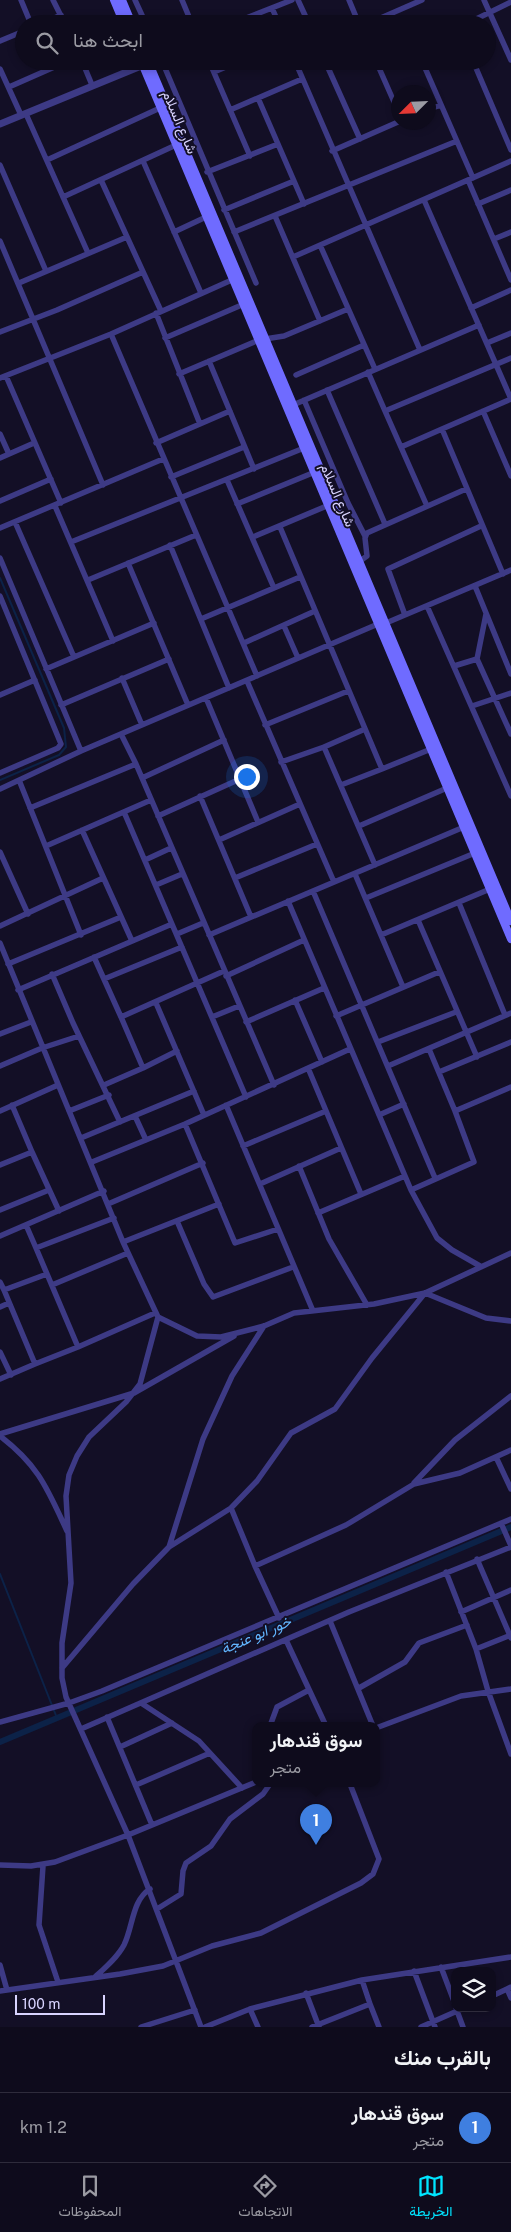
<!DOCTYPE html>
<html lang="ar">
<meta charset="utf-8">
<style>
:root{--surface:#0e0b1c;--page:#171425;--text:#f1f3f6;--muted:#9b9ba3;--line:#2e2b3b;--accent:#00e5ff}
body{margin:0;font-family:"Public Sans",Vazirmatn,sans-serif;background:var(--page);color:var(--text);direction:rtl}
.controls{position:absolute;right:15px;bottom:15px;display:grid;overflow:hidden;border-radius:10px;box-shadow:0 2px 8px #0003}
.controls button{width:45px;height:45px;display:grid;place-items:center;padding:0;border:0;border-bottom:1px solid var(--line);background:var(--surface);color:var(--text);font:25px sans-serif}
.compass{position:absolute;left:391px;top:85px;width:45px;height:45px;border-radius:50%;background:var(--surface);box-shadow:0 2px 8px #0003;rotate:246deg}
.scale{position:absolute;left:15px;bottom:12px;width:90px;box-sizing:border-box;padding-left:5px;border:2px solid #d9d4ff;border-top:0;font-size:14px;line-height:18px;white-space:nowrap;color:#d9d4ff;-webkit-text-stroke:4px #130f26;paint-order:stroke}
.you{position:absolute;left:246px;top:776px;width:18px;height:18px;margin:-12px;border:4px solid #fff;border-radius:50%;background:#1a73e8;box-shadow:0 0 0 8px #1a73e833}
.badge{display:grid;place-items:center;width:32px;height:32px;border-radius:50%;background:var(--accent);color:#fff;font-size:16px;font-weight:700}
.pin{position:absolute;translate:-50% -41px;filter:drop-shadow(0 1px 2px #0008)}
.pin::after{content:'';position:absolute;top:26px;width:18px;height:15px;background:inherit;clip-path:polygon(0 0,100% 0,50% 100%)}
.popup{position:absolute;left:252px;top:1722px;width:128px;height:65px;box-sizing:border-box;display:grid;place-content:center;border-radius:10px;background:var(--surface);filter:drop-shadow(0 1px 4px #0005);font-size:16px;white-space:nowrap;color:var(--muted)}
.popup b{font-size:19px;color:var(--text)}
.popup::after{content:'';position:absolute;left:50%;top:100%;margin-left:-10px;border:10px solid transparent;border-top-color:var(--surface)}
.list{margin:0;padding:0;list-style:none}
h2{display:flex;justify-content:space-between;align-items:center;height:65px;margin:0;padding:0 20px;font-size:21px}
h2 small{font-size:16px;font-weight:400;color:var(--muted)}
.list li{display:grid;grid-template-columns:32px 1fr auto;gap:15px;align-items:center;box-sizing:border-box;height:70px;padding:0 20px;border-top:1px solid var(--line)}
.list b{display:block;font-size:19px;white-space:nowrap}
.list p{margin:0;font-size:16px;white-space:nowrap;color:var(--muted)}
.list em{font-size:16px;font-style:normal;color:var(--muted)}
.icon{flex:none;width:28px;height:28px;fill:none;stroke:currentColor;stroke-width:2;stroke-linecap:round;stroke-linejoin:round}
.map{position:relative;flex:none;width:511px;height:2027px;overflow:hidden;direction:ltr}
.search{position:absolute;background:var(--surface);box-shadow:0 2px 8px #0003;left:15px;right:15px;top:15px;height:55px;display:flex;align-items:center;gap:12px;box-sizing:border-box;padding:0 18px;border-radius:28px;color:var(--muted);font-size:19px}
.sheet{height:135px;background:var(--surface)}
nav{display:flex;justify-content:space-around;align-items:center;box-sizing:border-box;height:70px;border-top:1px solid var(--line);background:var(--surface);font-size:14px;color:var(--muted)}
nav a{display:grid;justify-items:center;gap:2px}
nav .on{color:var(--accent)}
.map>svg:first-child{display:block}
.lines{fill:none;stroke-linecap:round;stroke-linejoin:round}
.stream{stroke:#0c2248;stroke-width:2}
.canal{stroke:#0c2248;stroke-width:6}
.minor{stroke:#3d3a85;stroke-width:5.5}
.tertiary{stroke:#3d3a85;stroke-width:7}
.secondary{stroke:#6f6bff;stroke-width:8}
.labels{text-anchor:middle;stroke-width:4;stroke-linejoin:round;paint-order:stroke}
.street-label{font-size:14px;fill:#d9d4ff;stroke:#130f26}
.water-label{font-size:15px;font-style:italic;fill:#62b6ff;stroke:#130f26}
</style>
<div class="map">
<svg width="511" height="2027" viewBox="0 0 511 2027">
<rect width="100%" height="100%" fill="#130f26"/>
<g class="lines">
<path class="stream" d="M 0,578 L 64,728 L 66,747 L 59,755 L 0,780
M 0,1574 L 57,1718"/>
<path class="canal" d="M 0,1742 L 511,1527"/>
<path class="minor" d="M 21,0 L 31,24
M 53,0 L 65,24
M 135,0 L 146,24
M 182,0 L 192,24
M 298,0 L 309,24
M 349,0 L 359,24
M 484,0 L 511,60
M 272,8 L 279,24
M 41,24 L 61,15
M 231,24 L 292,0
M 290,24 L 306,17
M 367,24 L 422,0
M 466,24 L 511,2
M 0,41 L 24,31
M 82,61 L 92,85
M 162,61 L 256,283
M 209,61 L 250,156
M 295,61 L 420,350
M 325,61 L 360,139
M 376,61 L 398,111
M 422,61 L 473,178
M 473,61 L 511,150
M 0,69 L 21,115
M 214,72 L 240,61
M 9,87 L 68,61
M 258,98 L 304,204
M 428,109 L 441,105
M 230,110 L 302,79
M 26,114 L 88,253
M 332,151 L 398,122
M 47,160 L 160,108
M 143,161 L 201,293
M 0,165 L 46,271
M 207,172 L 278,144
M 101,180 L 161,311
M 468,180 L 511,280
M 63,197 L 176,145
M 424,200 L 511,399
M 478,204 L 511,190
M 224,210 L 294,181
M 275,216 L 320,321
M 174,232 L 206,217
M 234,232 L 457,141
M 494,239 L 511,232
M 0,241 L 103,485
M 320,245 L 375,369
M 293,257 L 511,161
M 19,283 L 127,237
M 471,308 L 511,290
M 156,313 L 200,424
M 0,332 L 57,310 L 143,272
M 111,334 L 257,676
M 165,338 L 244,304
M 265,339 L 284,336 L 348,309
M 487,343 L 511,333
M 209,361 L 254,469
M 368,372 L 385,411 L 511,358
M 179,374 L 259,340
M 296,375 L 364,345
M 6,376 L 61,503
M 0,378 L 111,334 L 234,279
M 327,390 L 385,524
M 304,400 L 348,503 L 365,536
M 293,405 L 479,325
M 385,411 L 427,506
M 483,411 L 511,476
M 442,429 L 511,399
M 0,434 L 9,454
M 156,443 L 230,411
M 401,447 L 442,429 L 503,574
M 0,458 L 34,443
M 171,477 L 244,447
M 227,480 L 274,588
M 0,501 L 51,479
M 237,504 L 315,472
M 55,506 L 113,641
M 15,522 L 74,657
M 280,527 L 382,769 L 341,785
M 0,528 L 163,459
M 253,537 L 329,505
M 71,542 L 304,448
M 170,545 L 229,688
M 0,558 L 81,751
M 360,561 L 367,556 L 365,538 L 367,533 L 466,489
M 128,563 L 188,705
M 88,580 L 196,535
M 475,586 L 511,674
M 0,596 L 61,744 L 58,748 L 0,773
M 427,606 L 511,796
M 486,614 L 477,659 L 511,734
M 405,615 L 388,569 L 481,526
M 201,619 L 300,577
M 386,623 L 511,570
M 284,626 L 298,658
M 244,643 L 315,611
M 454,666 L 477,659
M 46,669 L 154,623
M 122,678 L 142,725
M 247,681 L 334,882
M 0,695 L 35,680
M 206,698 L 258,822
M 61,705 L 169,659
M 472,706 L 511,693
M 265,725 L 348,691
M 121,734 L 136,764 L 274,1085
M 324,747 L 365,729
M 281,762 L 324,747 L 375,865
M 382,769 L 431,749
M 142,778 L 224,740
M 19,780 L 81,935
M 0,789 L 81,751 L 378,624
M 200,796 L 251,917
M 30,808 L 136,764
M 124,812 L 246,1097
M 158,816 L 240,779
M 359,826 L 447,788
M 82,830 L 132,941
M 219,840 L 300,804
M 46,846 L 151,800
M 0,852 L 28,914
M 145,860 L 171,848
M 355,874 L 403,987
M 235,878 L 317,844
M 156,885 L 182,874
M 313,891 L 435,1178
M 366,898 L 475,853
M 288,901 L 411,1190 L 437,1238 L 452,1250 L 480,1266
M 459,903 L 505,1015
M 418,920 L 477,1057
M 0,926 L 103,878
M 177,934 L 203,923
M 209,935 L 464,827
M 381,935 L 490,889
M 0,943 L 123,1242 L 158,1317 L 140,1384 L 126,1402 L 89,1437 L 77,1456 L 69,1475 L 66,1496 L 71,1583 L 62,1643 L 62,1678 L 66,1697 L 128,1835 L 201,2027
M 94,957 L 121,1017
M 8,964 L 121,917
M 52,974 L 73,1023 L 120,1122
M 226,976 L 304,940
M 104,979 L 182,947
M 18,990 L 172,924
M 295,1000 L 322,1062
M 156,1003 L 204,1115
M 336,1016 L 439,972
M 212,1017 L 239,1006
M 246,1022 L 324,988
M 0,1034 L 31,1022
M 378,1042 L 456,1012
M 0,1066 L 42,1048 L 79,1036
M 388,1066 L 511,1013
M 143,1068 L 177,1051
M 308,1068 L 361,1194
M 439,1072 L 511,1042
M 104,1085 L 143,1068 L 121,1017 L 224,971
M 12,1105 L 32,1152
M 226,1105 L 313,1311
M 0,1111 L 58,1085
M 69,1111 L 109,1095
M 455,1111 L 511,1087
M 379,1115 L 404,1104
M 135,1116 L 146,1140
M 185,1124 L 235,1243 L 278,1229
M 81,1138 L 194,1091
M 243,1146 L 326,1111
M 92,1162 L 185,1124 L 350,1049
M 0,1165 L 32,1152 L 59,1211
M 299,1166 L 329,1239 L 367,1305
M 260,1184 L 341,1148
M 411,1190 L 474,1162 L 455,1111 L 429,1049
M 108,1204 L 203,1163
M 0,1210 L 49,1190
M 318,1213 L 405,1176
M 177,1221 L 204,1284 L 213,1297 L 293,1267
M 26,1225 L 36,1248 L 114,1218
M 0,1236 L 104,1191
M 123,1242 L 219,1204
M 36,1248 L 78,1347 L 155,1313
M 0,1282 L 4,1290 L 47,1274
M 52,1285 L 128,1253
M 4,1290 L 35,1364 L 78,1347
M 425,1293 L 486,1318 L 511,1321
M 0,1307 L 9,1303
M 158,1317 L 197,1336 L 221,1337 L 264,1326 L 294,1313 L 374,1304 L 425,1293 L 511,1253
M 0,1352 L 11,1375
M 0,1379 L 35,1364
M 0,1434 L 134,1393 L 234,1336
M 0,1436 C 39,1466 47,1488 67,1531
M 496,1457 L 511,1489
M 414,1483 L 455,1440 L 511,1396
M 231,1508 L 255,1566 L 346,1525 L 414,1484 L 460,1473 L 511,1450
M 501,1523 L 511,1546
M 169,1547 L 203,1439 L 232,1376 L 264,1326
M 477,1559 L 511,1638
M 255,1566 L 279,1618
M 446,1572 L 476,1649 L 488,1691 L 511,1754
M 461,1612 L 511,1590
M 330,1621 L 373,1726
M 286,1640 L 326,1726
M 476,1649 L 511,1635
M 62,1668 L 133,1584 L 169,1547 L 231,1508 L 257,1481 L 291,1433 L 335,1409 L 372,1358 L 425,1293
M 359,1688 L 405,1662 L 419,1643 L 467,1625
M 141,1703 L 199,1741 L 242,1788
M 107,1717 L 152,1825
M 0,1722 L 69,1703 L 102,1691 L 511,1519
M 270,1726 L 277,1707 L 309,1690
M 376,1728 L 461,1696 L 511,1689
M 81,1729 L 349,1612 L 511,1547
M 120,1747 L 172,1723
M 136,1785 L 210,1753
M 0,1865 L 31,1866 L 55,1862 L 128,1835 L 256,1782
M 43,1866 L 39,1925 L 58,1982
M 157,1909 L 181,1894 L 183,1871 L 186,1863 L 211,1846 L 230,1819 L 263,1794 L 270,1784
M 0,1965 L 7,1990
M 441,1967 L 455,2004
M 414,1971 L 435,2027
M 95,1977 C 105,1968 117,1958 124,1945 C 133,1927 132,1900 150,1889
M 362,1980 L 370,2004
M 511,1987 L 507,1989 L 511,1998
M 0,1991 L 120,1974 L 163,1966 L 212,1946 L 261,1933 L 361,1883 L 373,1874 L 379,1859 L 350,1784
M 306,1993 L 319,2027
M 492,1996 L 507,1989
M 456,2008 L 463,2027
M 250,2009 L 362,1980 L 511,1957
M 141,2027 L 195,2010
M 205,2027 L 250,2009 L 258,2027
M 312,2027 L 370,2004 L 379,2027
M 421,2027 L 464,2008"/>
<path class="tertiary" d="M 0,124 L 146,64"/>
<path class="secondary" d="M 114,0 L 124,24
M 122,0 L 132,24
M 141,61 L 511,939
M 148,61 L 511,921"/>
</g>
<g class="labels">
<g class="street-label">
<text transform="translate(180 122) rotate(67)" y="5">شارع السلام</text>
<text transform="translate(338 495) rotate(67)" y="5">شارع السلام</text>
</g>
<g class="water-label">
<text transform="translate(256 1635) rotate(-23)" y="5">خور ابو عنجة</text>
</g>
</g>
</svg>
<div class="controls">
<button><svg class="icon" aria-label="layers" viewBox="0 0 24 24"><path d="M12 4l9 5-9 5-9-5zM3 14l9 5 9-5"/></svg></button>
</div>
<svg class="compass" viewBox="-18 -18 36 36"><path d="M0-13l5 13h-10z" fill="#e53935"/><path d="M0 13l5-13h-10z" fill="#9b9ba3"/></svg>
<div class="scale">100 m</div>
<div class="you"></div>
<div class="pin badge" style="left:316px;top:1845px;background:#3f7fe0">1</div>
<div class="popup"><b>سوق قندهار</b>متجر</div>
<div class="search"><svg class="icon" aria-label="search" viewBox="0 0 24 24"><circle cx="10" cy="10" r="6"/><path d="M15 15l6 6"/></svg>ابحث هنا</div>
</div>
<section class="sheet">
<h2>بالقرب منك<small></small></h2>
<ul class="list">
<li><span class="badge" style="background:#3f7fe0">1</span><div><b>سوق قندهار</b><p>متجر</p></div><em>1.2 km</em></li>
</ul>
</section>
<nav>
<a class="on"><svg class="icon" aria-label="map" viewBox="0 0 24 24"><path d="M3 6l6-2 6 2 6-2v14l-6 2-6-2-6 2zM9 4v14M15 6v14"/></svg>الخريطة</a>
<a><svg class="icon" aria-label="directions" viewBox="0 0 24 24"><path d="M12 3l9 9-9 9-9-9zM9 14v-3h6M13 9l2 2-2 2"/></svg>الاتجاهات</a>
<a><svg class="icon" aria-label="saved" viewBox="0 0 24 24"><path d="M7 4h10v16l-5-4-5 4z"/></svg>المحفوظات</a>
</nav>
